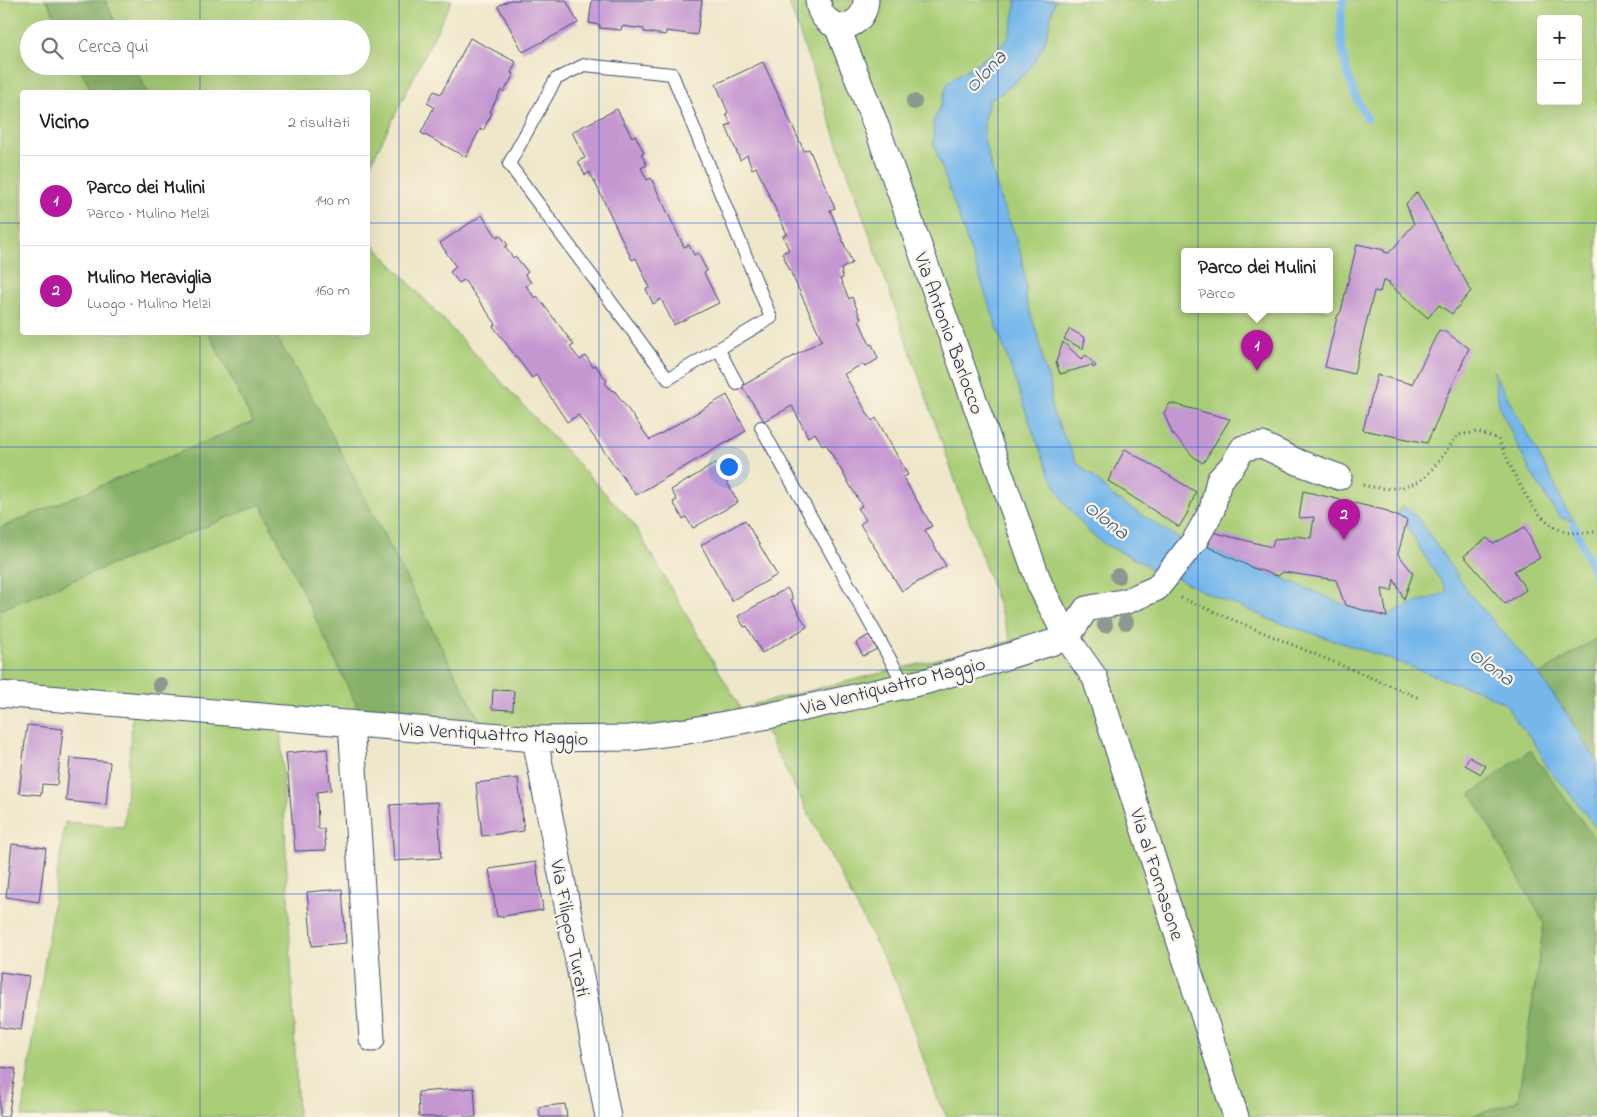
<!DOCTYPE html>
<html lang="it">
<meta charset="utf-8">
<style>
:root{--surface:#fff;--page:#f6f6f6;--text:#202124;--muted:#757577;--line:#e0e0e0;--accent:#b5179e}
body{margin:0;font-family:"Indie Flower",sans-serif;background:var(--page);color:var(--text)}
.controls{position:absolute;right:15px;top:15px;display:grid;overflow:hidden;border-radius:5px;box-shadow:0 5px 20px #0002}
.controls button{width:45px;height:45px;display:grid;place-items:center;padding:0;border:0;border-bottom:1px solid var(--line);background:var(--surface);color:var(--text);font:25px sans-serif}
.you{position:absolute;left:728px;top:466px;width:18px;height:18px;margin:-12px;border:4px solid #fff;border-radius:50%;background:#1a73e8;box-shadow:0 0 0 8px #1a73e833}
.badge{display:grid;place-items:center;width:32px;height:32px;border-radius:50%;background:var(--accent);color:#fff;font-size:16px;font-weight:700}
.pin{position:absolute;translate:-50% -41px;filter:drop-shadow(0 1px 2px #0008)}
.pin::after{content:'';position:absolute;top:26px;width:18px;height:15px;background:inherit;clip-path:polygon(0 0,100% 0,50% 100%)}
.popup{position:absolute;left:1181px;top:248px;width:152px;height:65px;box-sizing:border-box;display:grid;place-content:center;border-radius:5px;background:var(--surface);filter:drop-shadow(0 1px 4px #0005);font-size:16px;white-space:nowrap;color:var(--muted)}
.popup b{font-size:19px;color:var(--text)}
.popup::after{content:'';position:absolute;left:50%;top:100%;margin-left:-10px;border:10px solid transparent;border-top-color:var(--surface)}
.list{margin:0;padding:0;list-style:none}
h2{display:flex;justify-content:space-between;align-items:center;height:65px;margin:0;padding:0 20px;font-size:21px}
h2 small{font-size:16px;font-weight:400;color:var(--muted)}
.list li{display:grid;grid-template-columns:32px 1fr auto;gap:15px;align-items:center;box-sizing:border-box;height:90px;padding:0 20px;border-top:1px solid var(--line)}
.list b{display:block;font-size:19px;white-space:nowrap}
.list p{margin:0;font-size:16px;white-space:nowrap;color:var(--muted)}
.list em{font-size:16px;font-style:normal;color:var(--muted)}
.icon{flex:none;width:28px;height:28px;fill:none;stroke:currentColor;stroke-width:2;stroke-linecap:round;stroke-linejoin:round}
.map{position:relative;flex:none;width:1597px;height:1117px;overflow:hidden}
.search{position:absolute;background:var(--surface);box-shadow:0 5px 20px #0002;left:20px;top:20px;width:350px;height:55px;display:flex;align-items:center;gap:12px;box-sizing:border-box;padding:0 18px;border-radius:28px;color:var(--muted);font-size:19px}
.panel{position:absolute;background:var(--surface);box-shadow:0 5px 20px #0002;left:20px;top:90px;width:350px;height:245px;border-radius:5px}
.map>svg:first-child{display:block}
.green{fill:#aace77;stroke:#627e6a;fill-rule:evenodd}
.forest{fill:#87b168;stroke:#517063}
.water{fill:#76b7eb;stroke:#4873a4}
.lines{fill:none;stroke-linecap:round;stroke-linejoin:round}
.stream{stroke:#76b7eb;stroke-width:8}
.building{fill:#c597d1}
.lane-casing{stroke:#3b4b6e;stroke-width:14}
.street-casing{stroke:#3b4b6e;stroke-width:27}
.path{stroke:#3b4b6e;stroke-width:3;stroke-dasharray:1 4;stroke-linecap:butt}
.lane{stroke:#fff;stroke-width:12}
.street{stroke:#fff;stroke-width:25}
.tree{fill:#8e9891}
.grid{fill:none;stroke:#1d4ed8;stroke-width:1;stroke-opacity:0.55}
.labels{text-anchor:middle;stroke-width:4.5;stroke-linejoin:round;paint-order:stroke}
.street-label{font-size:20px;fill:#1b2f5e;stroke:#fcf5e5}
.water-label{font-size:21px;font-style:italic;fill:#365888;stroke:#fcf5e5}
</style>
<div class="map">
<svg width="1597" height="1117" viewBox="0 0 1597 1117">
<rect width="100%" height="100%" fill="#fcf5e5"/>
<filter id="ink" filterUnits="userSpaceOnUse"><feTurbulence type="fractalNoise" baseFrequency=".02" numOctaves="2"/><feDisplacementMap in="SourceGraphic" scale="10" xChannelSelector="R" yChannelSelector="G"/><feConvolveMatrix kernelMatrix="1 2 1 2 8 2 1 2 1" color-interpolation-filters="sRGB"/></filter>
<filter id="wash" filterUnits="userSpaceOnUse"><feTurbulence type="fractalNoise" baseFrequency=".0096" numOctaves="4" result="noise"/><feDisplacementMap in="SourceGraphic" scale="20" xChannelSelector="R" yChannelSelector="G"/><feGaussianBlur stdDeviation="1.12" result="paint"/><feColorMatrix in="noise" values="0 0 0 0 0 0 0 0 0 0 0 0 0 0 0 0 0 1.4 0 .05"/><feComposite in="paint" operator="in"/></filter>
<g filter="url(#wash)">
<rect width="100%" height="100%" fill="#efe7c9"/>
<path class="green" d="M 0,0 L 47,0 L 61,29 L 29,29 L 29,66 L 79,66 L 92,92 L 22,92 L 22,332 L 209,333 L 253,422 L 0,528 Z
M 105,0 L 452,0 L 368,169 L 368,92 L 147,92 L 135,66 L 361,66 L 361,29 L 118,29 Z
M 788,0 L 1597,0 L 1597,1117 L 947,1117 L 938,1100 L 897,984 L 752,705 L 1011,641 ZM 1541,19 L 1578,19 L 1578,101 L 1541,101 ZM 1184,252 L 1330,252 L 1330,310 L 1184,310 Z
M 368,239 L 633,523 L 747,719 L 487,735 L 317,406 L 274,333 L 368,332 Z
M 261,504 L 366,725 L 280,718 L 298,1117 L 22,1117 L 65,822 L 124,827 L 133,706 L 0,695 L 0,610 Z"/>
<path class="forest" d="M 47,0 L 105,0 L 118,29 L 61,29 Z
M 79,66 L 135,66 L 147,92 L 92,92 Z
M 209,333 L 274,333 L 317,406 L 487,735 L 366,725 L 261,504 L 0,610 L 0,528 L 253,422 Z
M 1597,638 L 1597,760 L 1588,749 L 1569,717 L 1539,675 Z
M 1530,750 L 1597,842 L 1597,1021 L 1593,1038 L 1594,1057 L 1597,1066 L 1597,1117 L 1470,1117 L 1518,1100 L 1544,923 L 1471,794 Z"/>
<path class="water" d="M 1016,0 L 1055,0 C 1051,15 1049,31 1043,46 C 1033,69 1011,89 989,100 L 984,119 L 984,140 L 1001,201 L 1016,237 L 1021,255 L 1026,283 L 1026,299 L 1039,340 L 1044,367 L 1051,386 L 1051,408 L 1053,413 L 1077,463 L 1095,478 L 1112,496 L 1197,550 L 1208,547 L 1253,568 L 1278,576 L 1345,605 L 1387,617 C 1403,603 1428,602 1447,591 L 1414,539 L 1415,535 L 1410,534 L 1407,520 L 1397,517 L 1401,506 L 1410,510 L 1421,522 L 1468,592 L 1532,666 L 1569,717 L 1588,749 L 1597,760 L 1597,829 L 1567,790 L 1553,775 L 1545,763 L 1541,754 L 1532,739 L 1513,717 L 1508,707 L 1504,703 L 1473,688 L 1462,686 L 1384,657 L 1272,620 L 1209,594 L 1175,577 L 1157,574 L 1143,563 L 1106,545 L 1090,533 L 1066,505 L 1051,478 L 1033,432 L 934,145 L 933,122 L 941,105 L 946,88 L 949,81 C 964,71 998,52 1007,39 C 1012,30 1015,10 1016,0 Z
M 1493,371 L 1555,485 L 1565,508 L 1576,522 L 1561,518 L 1556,512 L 1530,471 L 1500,409 Z"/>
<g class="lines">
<path class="stream" d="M 1343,0 C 1336,41 1346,83 1367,118
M 1574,525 L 1597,580"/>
</g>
<g id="blocks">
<path class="building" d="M 510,0 L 566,0 L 578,23 L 523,52 L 498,6 Z
M 592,0 L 702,0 L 697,35 L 666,31 L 666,35 L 644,32 L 644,29 L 622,26 L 621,30 L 600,28 L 600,25 L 589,23 Z
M 470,38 L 516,62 L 511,73 L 514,74 L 504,92 L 501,90 L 490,112 L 492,113 L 483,131 L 480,129 L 466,157 L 421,133 L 434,107 L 427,103 L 434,91 L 441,94 Z
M 763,62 L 804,151 L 809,149 L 835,208 L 830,210 L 852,263 L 841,269 L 843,278 L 840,279 L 849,299 L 852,297 L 861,319 L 859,320 L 870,345 L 872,344 L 878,359 L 865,367 L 863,364 L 844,374 L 872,421 L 876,418 L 908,475 L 903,477 L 932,526 L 925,530 L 946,566 L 902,591 L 860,524 L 866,520 L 858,508 L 862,506 L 826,444 L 823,446 L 815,433 L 808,437 L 792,406 L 764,421 L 742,386 L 822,340 L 782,253 L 789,250 L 783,236 L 787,234 L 756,167 L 752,169 L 747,155 L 740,160 L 726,126 L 731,124 L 726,114 L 728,112 L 716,84 Z
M 617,109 L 632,137 L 635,135 L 644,153 L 641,154 L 647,165 L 641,168 L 647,180 L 651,178 L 684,247 L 689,245 L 694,255 L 698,253 L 707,271 L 704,273 L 719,303 L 674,325 L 661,299 L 653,304 L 646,289 L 650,288 L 636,258 L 632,260 L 590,172 L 585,175 L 578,161 L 585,158 L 572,132 Z
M 1417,192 L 1471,291 L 1452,314 L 1439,305 L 1428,318 L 1389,284 L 1390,282 L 1383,281 L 1380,292 L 1374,291 L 1354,374 L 1325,367 L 1337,317 L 1341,311 L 1357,244 L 1384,250 L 1384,252 L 1389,253 L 1414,224 L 1406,204 Z
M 482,215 L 497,237 L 500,235 L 508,245 L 505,247 L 513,258 L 515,256 L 528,272 L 525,275 L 531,282 L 526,286 L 535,298 L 537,296 L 574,345 L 570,347 L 580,360 L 586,356 L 593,367 L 595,365 L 607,381 L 605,383 L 612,391 L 614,390 L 650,440 L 727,395 L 746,431 L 636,495 L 578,415 L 567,422 L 536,375 L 532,378 L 493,326 L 496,324 L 464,280 L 459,283 L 450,272 L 456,267 L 440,243 Z
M 1070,329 L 1085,338 L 1083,349 L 1064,339 Z
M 1439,330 L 1443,332 L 1444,331 L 1469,348 L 1427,443 L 1363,430 L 1377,375 L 1412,384 Z
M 1063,342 L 1081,359 L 1086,355 L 1096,366 L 1093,368 L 1092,365 L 1060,374 L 1056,362 Z
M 1170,403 L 1230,419 L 1203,463 L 1195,458 L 1172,433 L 1164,413 Z
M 1125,449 L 1196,492 L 1187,514 L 1179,527 L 1108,481 Z
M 716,463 L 738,502 L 693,528 L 686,517 L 683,519 L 673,502 L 677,500 L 671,490 Z
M 1303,491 L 1388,511 L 1387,512 L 1407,520 L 1398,554 L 1413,573 L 1404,599 L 1394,579 L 1392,591 L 1382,589 L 1387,617 L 1345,605 L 1336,580 L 1283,572 L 1278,576 L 1253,568 L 1208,547 L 1212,532 L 1272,547 L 1274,539 L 1287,538 L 1293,536 L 1311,538 L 1314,517 L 1299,518 Z
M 745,520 L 777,575 L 732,601 L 701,545 Z
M 1525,527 L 1540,558 L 1514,571 L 1526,590 L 1505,604 L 1464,556 L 1487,538 L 1493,544 Z
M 787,588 L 793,599 L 791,600 L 807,627 L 762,653 L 747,626 L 744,627 L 738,616 Z
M 869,635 L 877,649 L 863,656 L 856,643 Z
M 493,690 L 514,691 L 513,710 L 492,709 Z
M 27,725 L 63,729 L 57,785 L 42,784 L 41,795 L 19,793 Z
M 327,749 L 331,790 L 317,792 L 318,829 L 324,829 L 326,850 L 295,851 L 286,753 Z
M 1469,757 L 1486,766 L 1481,774 L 1465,765 Z
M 70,758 L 110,762 L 106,805 L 66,801 Z
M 518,778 L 524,831 L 482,836 L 476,783 Z
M 438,802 L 441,858 L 394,861 L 390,805 Z
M 12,844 L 46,848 L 39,902 L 6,897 Z
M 536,862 L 543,910 L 497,917 L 489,869 Z
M 342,889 L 346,943 L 312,946 L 307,892 Z
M 0,972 L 29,976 L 21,1030 L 0,1027 Z
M 0,1067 L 16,1069 L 8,1117 L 0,1117 Z
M 474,1088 L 476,1117 L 419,1117 L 418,1092 Z
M 565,1104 L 567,1117 L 540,1117 L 539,1107 Z"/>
</g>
</g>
<g filter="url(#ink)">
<use href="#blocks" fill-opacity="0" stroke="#3b4b6e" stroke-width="1"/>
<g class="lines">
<defs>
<path id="lane" d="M 584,65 L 672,74 L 771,318 L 668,379 L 509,164 L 556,79 Z
M 719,350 L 737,384
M 761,427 L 905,686"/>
<path id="street" d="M 818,0 C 820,34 864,35 866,0
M 837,26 L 877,128 L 1040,585 L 1067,638 L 1095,678 L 1236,1117
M 1067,638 L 1086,609 L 1127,601 L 1157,588 L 1195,540 L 1212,510 L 1219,480 L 1232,466 L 1243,448 L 1262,445 L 1300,463 L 1339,477
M 0,694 L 535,739 L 630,738 L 687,731 L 763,717 L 927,681 L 1067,638
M 351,723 L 372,1039
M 535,739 L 608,1117"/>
</defs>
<use href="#lane" class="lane-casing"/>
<use href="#street" class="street-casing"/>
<path class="path" d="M 1363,485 C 1383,490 1406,491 1423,478 C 1432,472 1450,445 1458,435 L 1478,432 L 1498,439 L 1499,441 C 1514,472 1531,521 1566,532 C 1575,534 1588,532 1597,532
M 1181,598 L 1417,697"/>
<use href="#lane" class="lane"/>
<use href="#street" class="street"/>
</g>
<g class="tree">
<circle cx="914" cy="102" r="8"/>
<circle cx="1118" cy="576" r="8"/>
<circle cx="1126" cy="622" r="8"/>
<circle cx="1105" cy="625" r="8"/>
<circle cx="160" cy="685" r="8"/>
</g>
</g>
<path class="grid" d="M 200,0 L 200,29M 399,0 L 399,1117M 599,0 L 599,1117M 798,0 L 798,1117M 998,0 L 998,1117M 1198,0 L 1198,1117M 1397,0 L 1397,1117M 200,66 L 200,92M 0,223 L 22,223M 368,223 L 1597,223M 200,332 L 200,1117M 0,447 L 1597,447M 0,670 L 1597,670M 0,894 L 1597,894"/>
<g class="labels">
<g class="street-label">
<text transform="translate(950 333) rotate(70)" y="7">Via Antonio Barlocco</text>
<text transform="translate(893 685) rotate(-14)" y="7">Via Ventiquattro Maggio</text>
<text transform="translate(494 733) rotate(3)" y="7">Via Ventiquattro Maggio</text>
<text transform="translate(1158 874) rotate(72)" y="7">Via al Fornasone</text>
<text transform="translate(571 928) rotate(79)" y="7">Via Filippo Turati</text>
</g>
<g class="water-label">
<text transform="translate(985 71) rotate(-47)" y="7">Olona</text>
<text transform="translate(1107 519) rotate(38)" y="7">Olona</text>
<text transform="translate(1492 666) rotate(36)" y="7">Olona</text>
</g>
</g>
</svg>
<div class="controls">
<button>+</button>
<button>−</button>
</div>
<div class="you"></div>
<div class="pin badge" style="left:1257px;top:371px">1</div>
<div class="popup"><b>Parco dei Mulini</b>Parco</div>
<div class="pin badge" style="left:1344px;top:540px">2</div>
<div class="search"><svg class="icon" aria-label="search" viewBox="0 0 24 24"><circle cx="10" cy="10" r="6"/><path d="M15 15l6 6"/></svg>Cerca qui</div>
<section class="panel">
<h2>Vicino<small>2 risultati</small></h2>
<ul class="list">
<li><span class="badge">1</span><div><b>Parco dei Mulini</b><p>Parco · Mulino Melzi</p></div><em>140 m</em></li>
<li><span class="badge">2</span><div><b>Mulino Meraviglia</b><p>Luogo · Mulino Melzi</p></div><em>160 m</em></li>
</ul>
</section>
</div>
